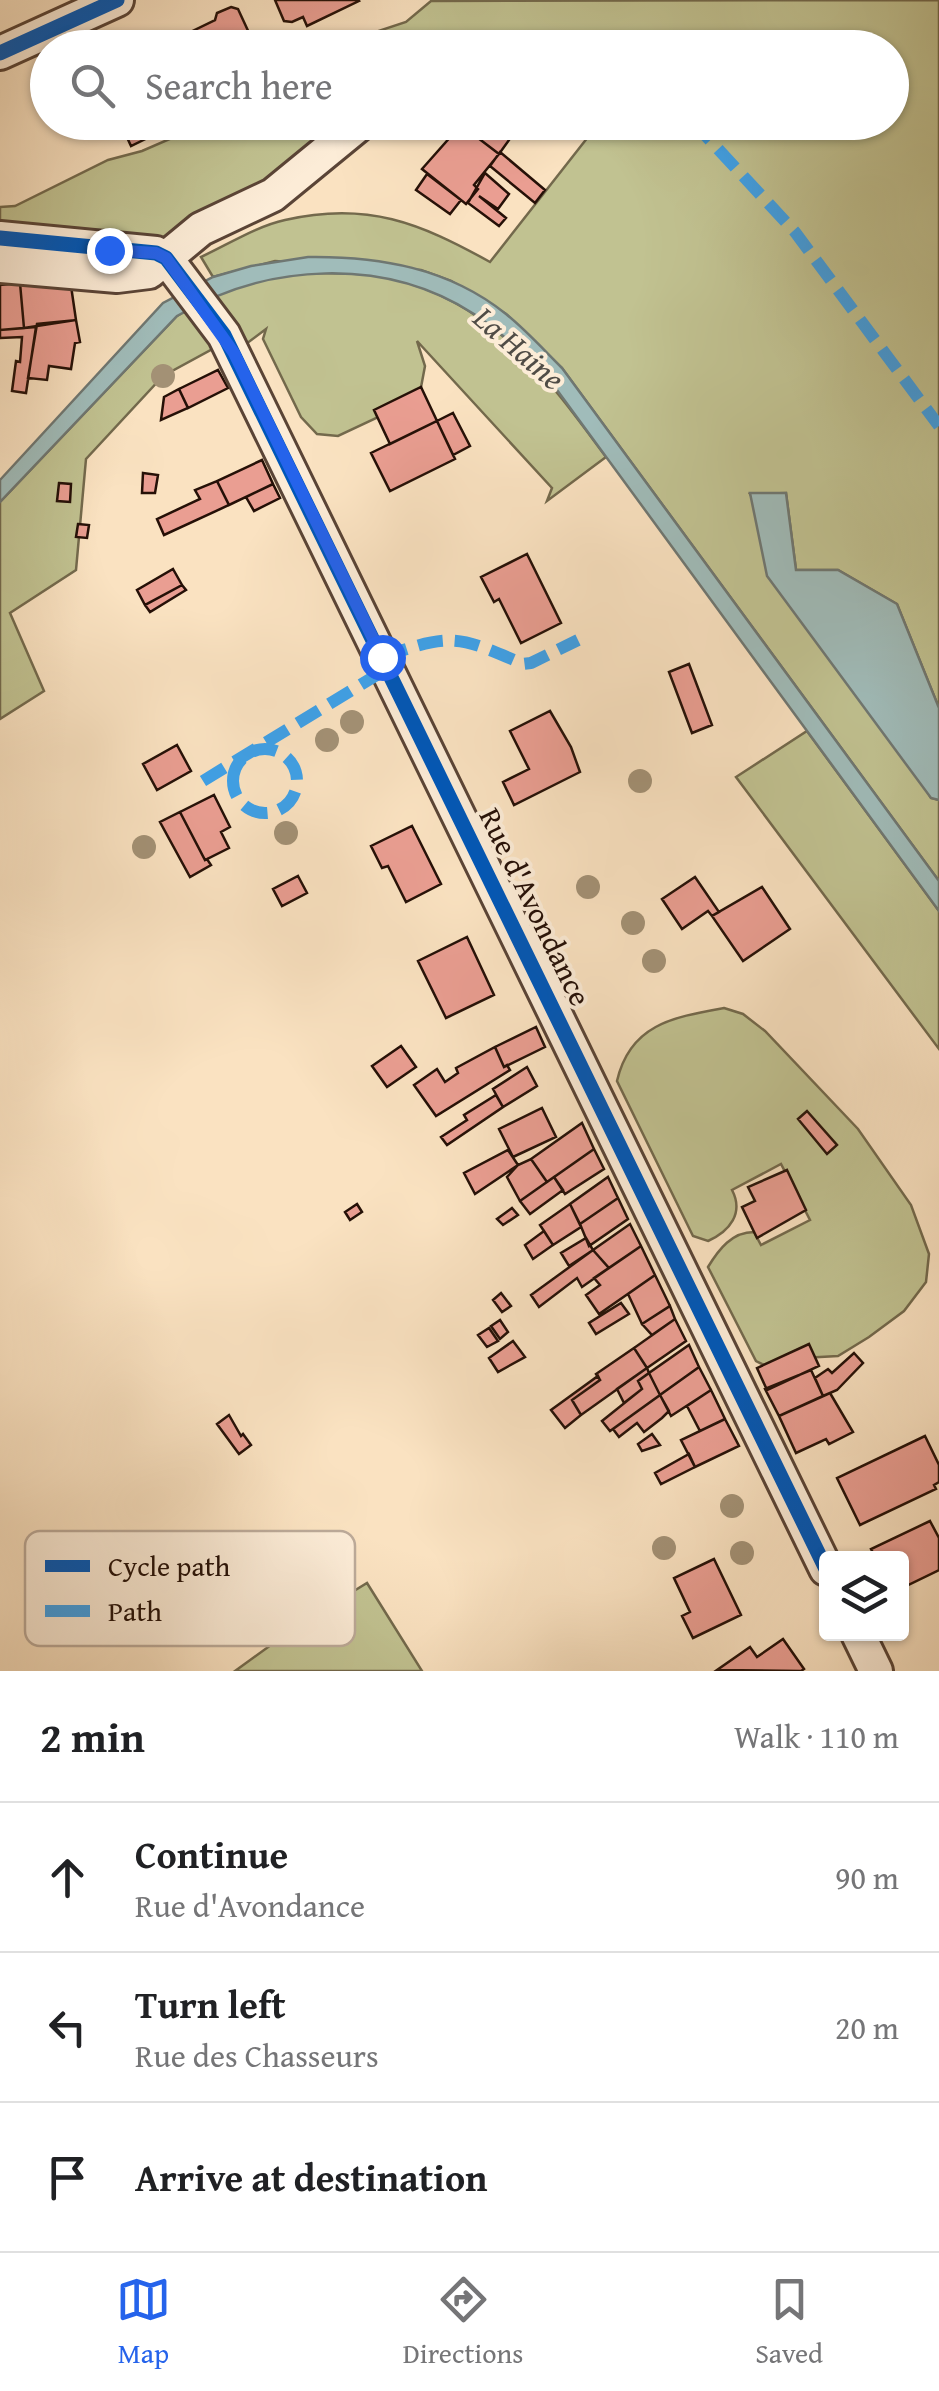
<!DOCTYPE html>
<meta charset="utf-8">
<style>
:root{--surface:#fff;--page:#f2f2f2;--text:#202124;--muted:#757577;--line:#e0e0e0;--accent:#2563eb}
body{margin:0;font-family:"Gentium Book Plus",serif;background:var(--page);color:var(--text)}
.controls{position:absolute;right:30px;bottom:30px;display:grid;overflow:hidden;border-radius:10px;box-shadow:0 2px 8px #0004}
.controls button{width:90px;height:90px;display:grid;place-items:center;padding:0;border:0;border-bottom:2px solid var(--line);background:var(--surface);color:var(--text);font:50px sans-serif}
.stop{position:absolute;width:30px;height:30px;margin:-22px;border:8px solid #2563eb;border-radius:50%;background:#fff}
.stop.end{background:#2563eb;border-color:#fff;box-shadow:0 2px 10px #0008}
.list{margin:0;padding:0;list-style:none}
h2{display:flex;justify-content:space-between;align-items:center;height:130px;margin:0;padding:0 40px;font-size:42px}
h2 small{font-size:32px;font-weight:400;color:var(--muted)}
.list li{display:grid;grid-template-columns:65px 1fr auto;gap:30px;align-items:center;box-sizing:border-box;height:150px;padding:0 40px;border-top:2px solid var(--line)}
.list b{display:block;font-size:38px;white-space:nowrap}
.list p{margin:0;font-size:32px;white-space:nowrap;color:var(--muted)}
.list em{font-size:32px;font-style:normal;color:var(--muted)}
.icon{flex:none;width:55px;height:55px;fill:none;stroke:currentColor;stroke-width:2;stroke-linecap:round;stroke-linejoin:round}
.map{position:relative;flex:none;width:939px;height:1671px;overflow:hidden}
.search{position:absolute;background:var(--surface);box-shadow:0 2px 8px #0004;left:30px;right:30px;top:30px;height:110px;display:flex;align-items:center;gap:25px;box-sizing:border-box;padding:0 35px;border-radius:55px;color:var(--muted);font-size:38px}
.sheet{height:580px;background:var(--surface)}
nav{display:flex;justify-content:space-around;align-items:center;box-sizing:border-box;height:140px;border-top:2px solid var(--line);background:var(--surface);font-size:28px;color:var(--muted)}
nav a{display:grid;justify-items:center;gap:5px}
nav .on{color:var(--accent)}
.map>svg:first-child{display:block}
.green{fill:#c1c291;stroke:#73694c;stroke-width:2.5}
.water{fill:#a0bcba;stroke:#6f7772;stroke-width:2.5}
.building{fill:#ea9e92;stroke:#251007;stroke-width:2.5}
.lines{fill:none;stroke-linecap:round;stroke-linejoin:round}
.minor-casing{stroke:#5a4436;stroke-width:38}
.minor{stroke:#fcecd7;stroke-width:32}
.quiet{stroke:#3ea1e9;stroke-width:12;stroke-dasharray:25 12;stroke-linecap:butt}
.cycleway-casing{stroke:#fcecd7;stroke-width:21}
.cycleway{stroke:#0057b8;stroke-width:15}
.tree{fill:#a39175}
.route{stroke:#2563eb;stroke-width:12}
.labels{text-anchor:middle;stroke-width:8;stroke-linejoin:round;paint-order:stroke}
.street-label{font-size:30px;fill:#251007;stroke:#fcecd7}
.water-label{font-size:32px;font-style:italic;fill:#504c46;stroke:#fcecd7}
.key{fill:#fcecd7;stroke:#bcaa99;stroke-width:2.5}
.key-label{font-size:28px;fill:#251007}
</style>
<div class="map">
<svg width="939" height="1671" viewBox="0 0 939 1671">
<rect width="100%" height="100%" fill="#fae2c1"/>
<filter id="stains"><feTurbulence type="fractalNoise" baseFrequency=".002" numOctaves="4"/><feColorMatrix values="0 0 0 0 .2 0 0 0 0 .09 0 0 0 0 .02 0 0 0 .5 -.17"/></filter>
<radialGradient id="worn" r=".72"><stop offset=".6" stop-color="#630" stop-opacity="0"/><stop offset="1" stop-color="#630" stop-opacity=".3"/></radialGradient>
<path class="green" d="M 939,0 L 939,708 L 897,604 L 838,570 L 796,570 L 786,493 L 750,494 L 931,798 L 939,800 L 939,881 L 562,368 L 506,314 L 451,281 L 421,270 L 275,261 L 213,277 L 201,257 C 227,245 257,226 285,220 C 367,201 420,223 490,262 L 599,123 L 892,122 L 892,48 L 345,47 L 357,38 L 406,22 L 431,1 Z
M 231,123 L 370,123 L 166,258 L 0,238 L 0,207 L 15,206 L 108,160 L 142,151 L 181,134 L 202,137 Z
M 305,273 C 333,274 363,272 390,278 C 492,301 548,378 606,457 L 547,501 L 552,488 L 417,341 L 425,366 L 419,398 L 338,436 L 317,434 L 301,417 L 263,339 L 266,329 L 234,353 L 200,302 L 253,281 Z
M 187,310 L 216,347 L 163,376 L 86,459 L 76,570 L 10,613 L 44,691 L 0,719 L 0,502 L 177,316 Z
M 807,731 L 939,911 L 939,1049 L 736,777 Z
M 724,1008 L 743,1014 L 765,1031 L 858,1129 L 911,1205 L 929,1254 L 926,1282 L 904,1311 L 869,1337 L 838,1356 L 802,1358 L 770,1368 L 756,1361 L 708,1267 C 719,1249 732,1232 754,1232 L 761,1245 L 810,1220 L 781,1164 L 732,1190 C 744,1213 730,1231 708,1241 L 693,1236 L 617,1081 C 630,1024 674,1017 724,1008 Z
M 367,1583 L 422,1671 L 235,1671 L 300,1624 Z"/>
<path class="water" d="M 308,257 C 379,256 449,268 506,314 C 526,330 544,350 562,368 L 939,881 L 939,911 L 549,379 C 525,356 502,332 474,314 C 384,256 267,263 177,316 L 0,502 L 0,480 L 163,303 L 213,277 L 251,266 Z
M 750,493 L 786,493 L 796,570 L 838,570 L 897,604 L 939,708 L 939,800 L 931,798 L 767,576 Z"/>
<path class="building" d="M 275,0 L 358,0 L 359,1 L 307,26 L 303,17 L 292,22 L 284,21 Z
M 231,7 L 238,9 L 256,48 L 180,48 L 176,39 L 215,20 L 217,13 Z
M 120,122 L 180,122 L 131,146 Z
M 463,122 L 522,122 L 499,154 L 461,125 Z
M 461,125 L 499,154 L 474,185 L 478,189 L 466,204 L 422,169 Z
M 500,152 L 545,190 L 535,203 L 490,166 Z
M 485,173 L 509,194 L 498,209 L 479,196 L 506,218 L 499,226 L 468,203 Z
M 427,174 L 461,200 L 450,214 L 416,190 Z
M 70,279 L 76,320 L 24,328 L 20,283 Z
M 20,283 L 24,328 L 0,330 L 0,285 Z
M 76,320 L 80,342 L 75,343 L 71,369 L 49,366 L 47,380 L 28,378 L 37,324 Z
M 36,327 L 26,393 L 12,391 L 16,361 L 20,362 L 22,337 L 0,338 L 0,330 Z
M 218,370 L 228,388 L 188,408 L 179,389 Z
M 421,387 L 437,421 L 390,444 L 374,410 Z
M 179,389 L 188,408 L 161,420 L 164,397 Z
M 453,413 L 470,446 L 453,455 L 437,421 Z
M 437,421 L 455,459 L 390,491 L 371,453 Z
M 262,460 L 273,484 L 229,505 L 217,481 Z
M 143,473 L 158,475 L 155,493 L 142,493 Z
M 217,481 L 229,505 L 164,535 L 157,519 L 200,499 L 195,490 Z
M 59,483 L 71,484 L 70,502 L 57,501 Z
M 273,484 L 280,498 L 254,511 L 246,497 Z
M 78,524 L 89,525 L 87,538 L 76,537 Z
M 527,554 L 561,623 L 521,643 L 499,599 L 494,602 L 481,577 Z
M 173,569 L 182,585 L 145,605 L 137,590 Z
M 182,585 L 186,590 L 150,612 L 145,605 Z
M 689,664 L 712,725 L 692,733 L 669,672 Z
M 550,711 L 571,747 L 580,772 L 514,805 L 503,782 L 529,769 L 510,731 Z
M 177,745 L 191,771 L 157,790 L 143,764 Z
M 214,795 L 230,827 L 221,832 L 229,848 L 205,860 L 180,812 Z
M 180,812 L 205,860 L 207,859 L 211,865 L 190,877 L 160,822 Z
M 412,826 L 441,884 L 406,902 L 388,866 L 382,868 L 371,846 Z
M 298,876 L 307,893 L 282,906 L 273,889 Z
M 695,877 L 719,912 L 712,916 L 708,911 L 682,929 L 662,899 Z
M 762,887 L 790,929 L 743,961 L 712,916 Z
M 467,937 L 494,995 L 446,1018 L 418,961 Z
M 536,1027 L 545,1047 L 504,1067 L 495,1047 Z
M 401,1046 L 416,1067 L 387,1087 L 372,1066 Z
M 495,1047 L 504,1067 L 507,1065 L 510,1070 L 436,1116 L 414,1085 L 437,1069 L 445,1082 L 458,1073 L 456,1068 Z
M 527,1067 L 537,1086 L 503,1107 L 493,1089 Z
M 496,1095 L 503,1107 L 447,1145 L 441,1137 L 467,1120 L 464,1115 Z
M 542,1108 L 556,1137 L 513,1157 L 499,1129 Z
M 807,1111 L 837,1145 L 827,1154 L 798,1119 Z
M 582,1123 L 594,1149 L 547,1182 L 531,1159 Z
M 594,1149 L 604,1169 L 565,1194 L 554,1177 Z
M 508,1150 L 518,1165 L 475,1194 L 464,1173 Z
M 531,1159 L 547,1182 L 520,1201 L 507,1177 L 518,1165 Z
M 787,1170 L 806,1210 L 757,1238 L 742,1207 L 755,1201 L 748,1187 Z
M 554,1177 L 563,1190 L 530,1214 L 520,1201 Z
M 608,1177 L 618,1198 L 580,1224 L 570,1204 Z
M 618,1198 L 628,1219 L 589,1246 L 580,1224 Z
M 357,1204 L 362,1212 L 350,1220 L 345,1212 Z
M 570,1204 L 581,1227 L 553,1245 L 540,1225 Z
M 512,1208 L 518,1215 L 503,1225 L 497,1219 Z
M 630,1224 L 641,1246 L 609,1268 L 593,1250 Z
M 544,1231 L 553,1245 L 533,1259 L 525,1245 Z
M 586,1238 L 593,1250 L 569,1266 L 561,1253 Z
M 641,1246 L 655,1275 L 599,1314 L 586,1295 L 600,1285 L 594,1278 Z
M 593,1250 L 609,1268 L 582,1287 L 577,1278 L 539,1307 L 531,1295 Z
M 655,1275 L 670,1306 L 642,1324 L 628,1294 Z
M 501,1293 L 511,1306 L 502,1312 L 493,1300 Z
M 621,1303 L 629,1314 L 596,1334 L 589,1323 Z
M 670,1306 L 675,1319 L 652,1335 L 642,1324 Z
M 675,1319 L 686,1341 L 647,1368 L 634,1348 Z
M 500,1320 L 508,1332 L 500,1339 L 491,1326 Z
M 489,1328 L 498,1341 L 487,1347 L 478,1335 Z
M 513,1341 L 525,1357 L 498,1372 L 489,1358 Z
M 809,1344 L 819,1366 L 767,1390 L 757,1368 Z
M 689,1345 L 699,1367 L 660,1395 L 649,1373 Z
M 634,1348 L 647,1368 L 581,1415 L 572,1400 L 600,1380 L 596,1374 Z
M 854,1353 L 863,1363 L 837,1390 L 823,1396 L 815,1378 L 828,1369 L 832,1373 Z
M 699,1367 L 711,1390 L 671,1416 L 660,1395 Z
M 647,1368 L 649,1373 L 638,1381 L 642,1389 L 624,1403 L 617,1389 Z
M 811,1370 L 823,1396 L 779,1416 L 765,1389 Z
M 649,1373 L 660,1395 L 610,1431 L 602,1421 L 642,1389 L 638,1381 Z
M 598,1376 L 600,1380 L 572,1400 L 581,1415 L 565,1428 L 551,1410 Z
M 711,1390 L 725,1419 L 700,1431 L 687,1406 Z
M 830,1393 L 853,1432 L 829,1444 L 826,1439 L 796,1453 L 779,1416 Z
M 660,1395 L 669,1411 L 662,1418 L 644,1432 L 637,1423 L 619,1437 L 613,1429 Z
M 229,1415 L 241,1436 L 243,1434 L 251,1445 L 239,1454 L 217,1424 Z
M 725,1419 L 739,1446 L 695,1467 L 681,1440 Z
M 652,1434 L 660,1445 L 642,1451 L 638,1444 Z
M 925,1436 L 939,1465 L 939,1482 L 934,1485 L 936,1489 L 860,1525 L 837,1478 Z
M 689,1454 L 695,1467 L 661,1484 L 655,1473 Z
M 930,1521 L 939,1538 L 939,1570 L 902,1588 L 902,1558 L 876,1558 L 871,1549 Z
M 714,1559 L 741,1615 L 693,1638 L 682,1616 L 690,1612 L 674,1578 Z
M 783,1639 L 804,1669 L 801,1671 L 717,1670 L 750,1647 L 757,1657 Z"/>
<g class="lines">
<defs>
<path id="minor" d="M 0,53 L 117,0
M 0,238 L 156,253 L 166,258 L 224,335 L 826,1569
M 0,266 L 117,276 L 149,272 L 201,229 L 273,195 L 362,122
M 858,1634 L 876,1671"/>
</defs>
<use href="#minor" class="minor-casing"/>
<use href="#minor" class="minor"/>
<path class="quiet" d="M 693,122 L 795,232 L 939,426
M 383,657 C 451,633 457,635 523,664 L 531,663 L 578,640
M233 781a32 32 0 1 1 64 0a32 32 0 1 1-64 0Z
M 203,781 L 388,668"/>
<defs>
<path id="cycleway" d="M 0,53 L 117,0
M 0,238 L 156,253 L 166,258 L 224,335 L 826,1569"/>
</defs>
<use href="#cycleway" class="cycleway-casing"/>
<use href="#cycleway" class="cycleway"/>
</g>
<g class="tree">
<circle cx="163" cy="376" r="12"/>
<circle cx="352" cy="722" r="12"/>
<circle cx="327" cy="740" r="12"/>
<circle cx="640" cy="781" r="12"/>
<circle cx="286" cy="833" r="12"/>
<circle cx="144" cy="847" r="12"/>
<circle cx="588" cy="887" r="12"/>
<circle cx="633" cy="923" r="12"/>
<circle cx="654" cy="961" r="12"/>
<circle cx="732" cy="1506" r="12"/>
<circle cx="664" cy="1548" r="12"/>
<circle cx="742" cy="1553" r="12"/>
</g>
<g class="lines">
<path class="route" d="M 109,250 L 156,253 L 166,258 L 234,353 L 382,657"/>
</g>
<g class="labels">
<g class="street-label">
<text transform="translate(535 907) rotate(64)" y="10">Rue d'Avondance</text>
</g>
<g class="water-label">
<text transform="translate(519 348) rotate(41)" y="11">La Haine</text>
</g>
</g>
<rect x="25" y="1531" width="330" height="115" rx="15" class="key"/>
<rect x="45" y="1560" width="45" height="12" fill="#0057b8"/>
<rect x="45" y="1605" width="45" height="12" fill="#3ea1e9"/>
<g class="key-label">
<text x="108" y="1576">Cycle path</text>
<text x="108" y="1621">Path</text>
</g>
<rect width="100%" height="100%" filter="url(#stains)"/>
<rect width="100%" height="100%" fill="url(#worn)"/>
</svg>
<div class="controls">
<button><svg class="icon" aria-label="layers" viewBox="0 0 24 24"><path d="M12 4l9 5-9 5-9-5zM3 14l9 5 9-5"/></svg></button>
</div>
<div class="stop" style="left:382px;top:657px"></div>
<div class="stop end" style="left:109px;top:250px"></div>
<div class="search"><svg class="icon" aria-label="search" viewBox="0 0 24 24"><circle cx="10" cy="10" r="6"/><path d="M15 15l6 6"/></svg>Search here</div>
</div>
<section class="sheet">
<h2>2 min<small>Walk · 110 m</small></h2>
<ul class="list">
<li><svg class="icon" aria-label="ahead" viewBox="0 0 24 24"><path d="M12 20V5M6 11l6-6 6 6"/></svg><div><b>Continue</b><p>Rue d'Avondance</p></div><em>90 m</em></li>
<li><svg class="icon" aria-label="left" viewBox="0 0 24 24"><path d="M17 20v-9H6M10 6l-5 5 5 5"/></svg><div><b>Turn left</b><p>Rue des Chasseurs</p></div><em>20 m</em></li>
<li><svg class="icon" aria-label="arrive" viewBox="0 0 24 24"><path d="M6 21V4h12l-3 4 3 4H6"/></svg><div><b>Arrive at destination</b></div></li>
</ul>
</section>
<nav>
<a class="on"><svg class="icon" aria-label="map" viewBox="0 0 24 24"><path d="M3 6l6-2 6 2 6-2v14l-6 2-6-2-6 2zM9 4v14M15 6v14"/></svg>Map</a>
<a><svg class="icon" aria-label="directions" viewBox="0 0 24 24"><path d="M12 3l9 9-9 9-9-9zM9 14v-3h6M13 9l2 2-2 2"/></svg>Directions</a>
<a><svg class="icon" aria-label="saved" viewBox="0 0 24 24"><path d="M7 4h10v16l-5-4-5 4z"/></svg>Saved</a>
</nav>
